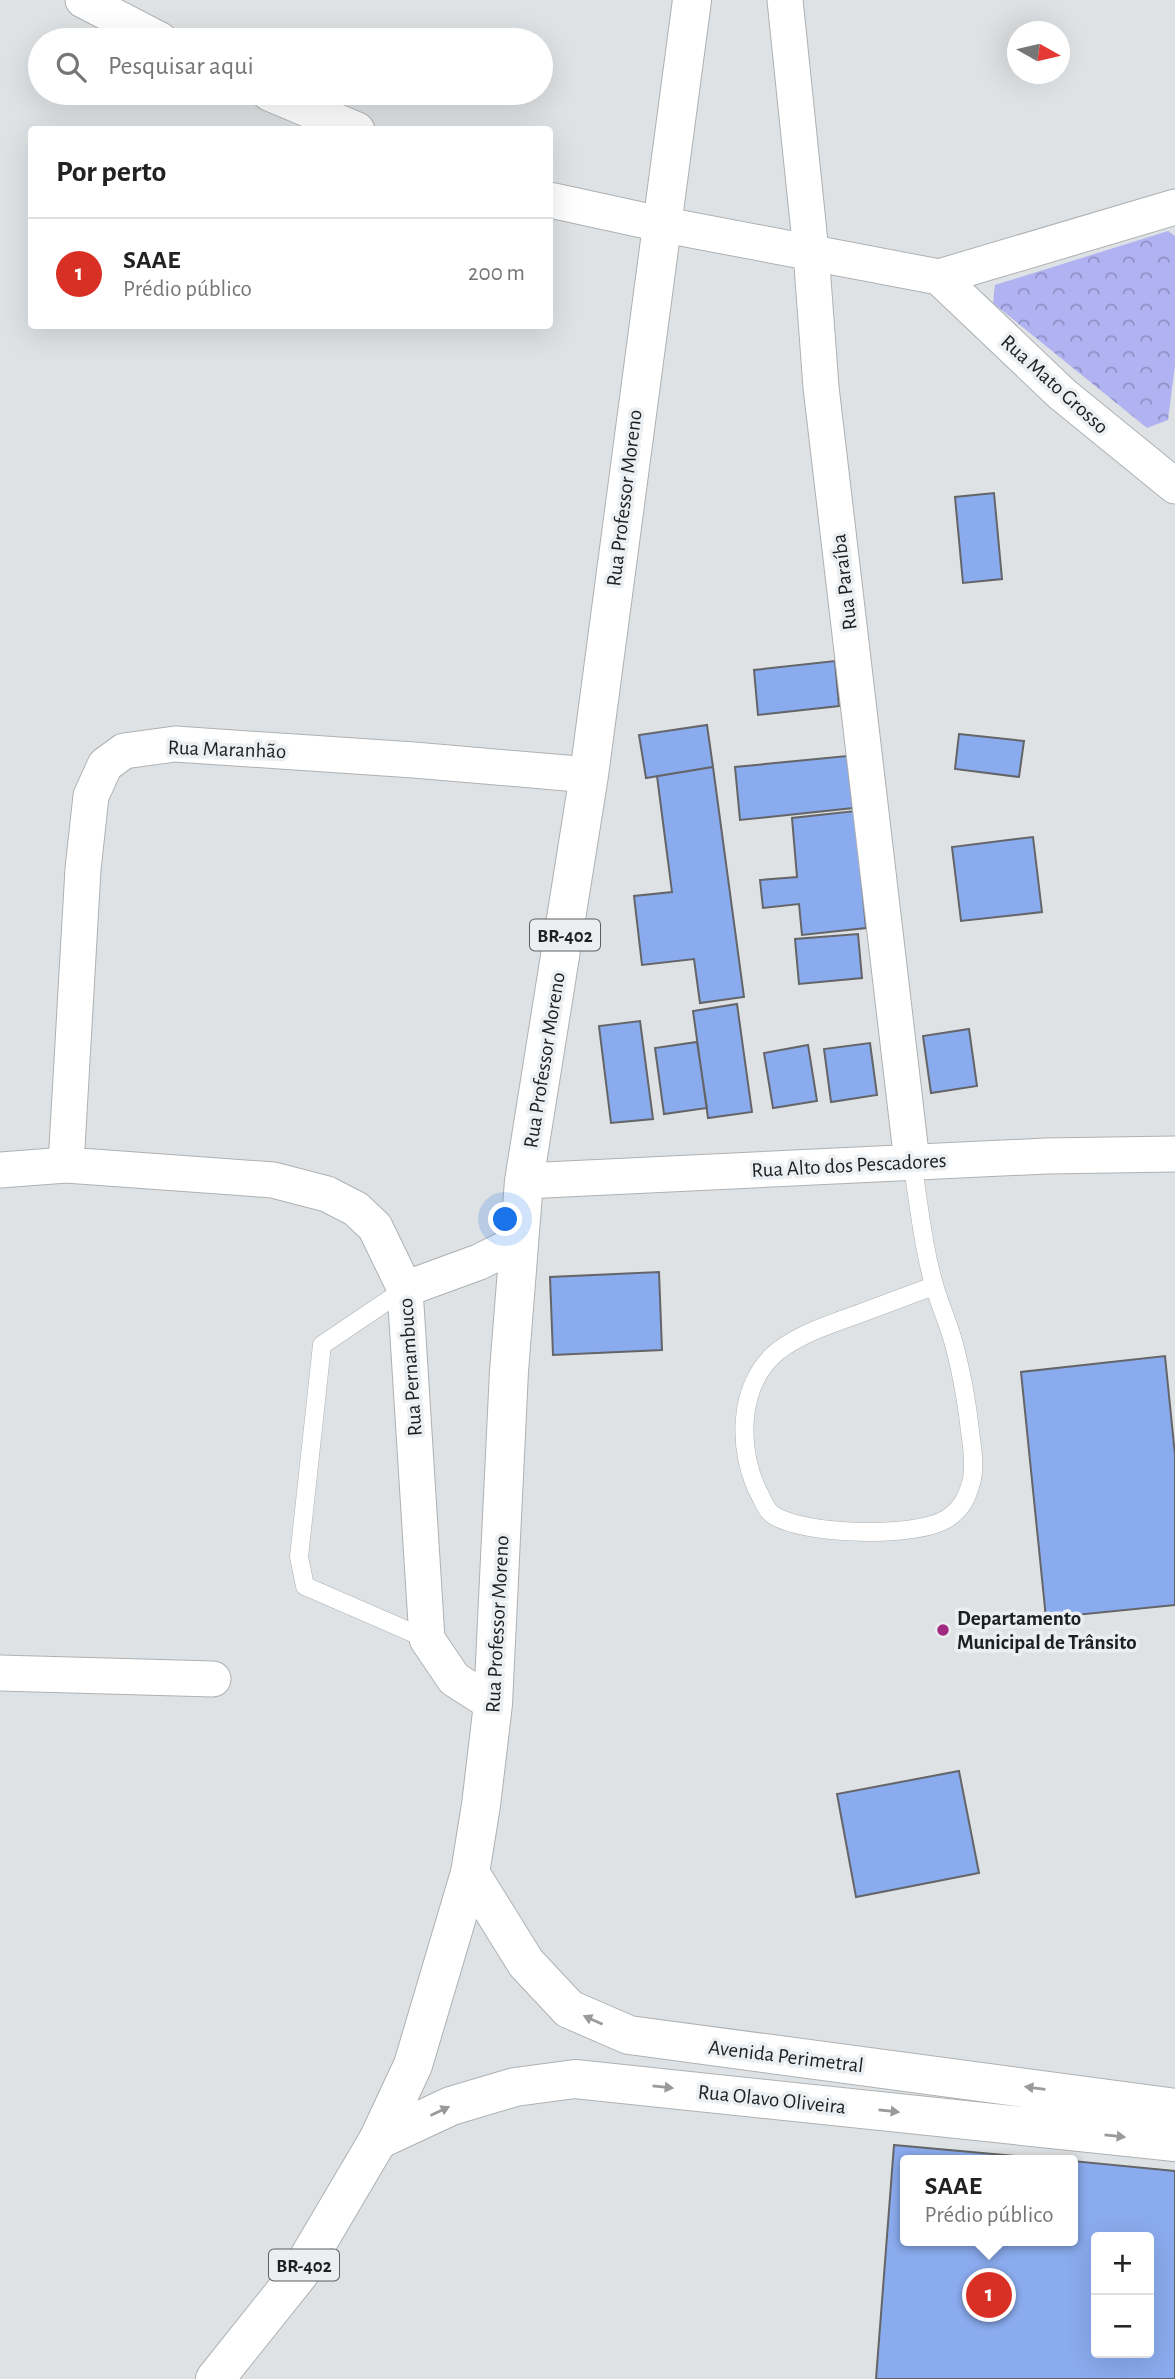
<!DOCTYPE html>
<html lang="pt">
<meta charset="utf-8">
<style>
:root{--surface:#fff;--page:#f6f6f6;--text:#222;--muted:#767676;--line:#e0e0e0;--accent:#d93025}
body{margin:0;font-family:"Alegreya Sans",sans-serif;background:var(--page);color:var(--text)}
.controls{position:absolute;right:21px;bottom:21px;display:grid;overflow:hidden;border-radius:7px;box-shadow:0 7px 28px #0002}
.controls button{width:63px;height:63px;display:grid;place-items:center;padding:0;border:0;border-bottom:2px solid var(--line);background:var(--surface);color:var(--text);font:35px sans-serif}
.compass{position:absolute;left:1007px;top:21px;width:63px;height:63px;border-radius:50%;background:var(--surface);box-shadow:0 7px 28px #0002;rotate:98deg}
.you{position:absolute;left:506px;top:1220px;width:24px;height:24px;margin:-18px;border:5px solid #fff;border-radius:50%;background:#1a73e8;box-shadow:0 0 0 10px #1a73e833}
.badge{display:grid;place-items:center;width:46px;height:46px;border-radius:50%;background:var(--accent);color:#fff;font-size:23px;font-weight:700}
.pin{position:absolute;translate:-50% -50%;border:4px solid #fff;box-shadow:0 2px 7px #0006}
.popup{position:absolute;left:900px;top:2155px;width:178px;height:91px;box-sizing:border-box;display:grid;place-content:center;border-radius:7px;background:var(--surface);filter:drop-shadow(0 2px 5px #0005);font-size:23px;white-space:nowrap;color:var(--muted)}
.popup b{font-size:26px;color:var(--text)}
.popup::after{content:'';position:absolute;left:50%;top:100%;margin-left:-14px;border:14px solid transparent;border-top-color:var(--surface)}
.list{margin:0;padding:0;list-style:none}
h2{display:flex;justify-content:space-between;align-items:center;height:91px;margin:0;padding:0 28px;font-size:30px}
h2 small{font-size:23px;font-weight:400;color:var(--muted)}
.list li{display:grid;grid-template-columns:46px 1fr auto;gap:21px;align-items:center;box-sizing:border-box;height:112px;padding:0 28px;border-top:2px solid var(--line)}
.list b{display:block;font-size:26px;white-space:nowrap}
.list p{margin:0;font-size:23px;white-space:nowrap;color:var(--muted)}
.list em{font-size:23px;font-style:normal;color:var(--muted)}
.icon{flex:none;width:38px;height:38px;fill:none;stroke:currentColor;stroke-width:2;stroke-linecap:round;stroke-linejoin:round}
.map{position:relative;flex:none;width:1175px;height:2379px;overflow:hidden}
.search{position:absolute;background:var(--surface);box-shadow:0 7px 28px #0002;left:28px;top:28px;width:525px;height:77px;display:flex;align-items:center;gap:18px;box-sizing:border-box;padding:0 24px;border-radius:38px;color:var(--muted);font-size:26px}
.panel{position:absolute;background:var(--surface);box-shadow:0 7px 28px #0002;left:28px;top:126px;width:525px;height:203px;border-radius:7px}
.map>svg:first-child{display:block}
.park{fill:url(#park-crowns)}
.building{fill:#8aabee;stroke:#646568;stroke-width:2;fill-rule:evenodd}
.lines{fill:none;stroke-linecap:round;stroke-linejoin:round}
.service-casing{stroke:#aeb1b3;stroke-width:19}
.minor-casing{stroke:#aeb1b3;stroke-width:37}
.tertiary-casing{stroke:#aeb1b3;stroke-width:40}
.trunk-casing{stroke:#aeb1b3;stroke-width:40}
.service{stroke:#fff;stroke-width:18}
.minor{stroke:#fff;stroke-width:35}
.tertiary{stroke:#fff;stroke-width:38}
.trunk{stroke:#fff;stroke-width:38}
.oneway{fill:#9a9a9b}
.poi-dot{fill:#a02981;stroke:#eceff1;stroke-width:2.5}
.labels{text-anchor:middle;stroke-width:7;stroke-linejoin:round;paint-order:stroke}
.shield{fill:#eceff1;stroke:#5c5d5f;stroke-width:2}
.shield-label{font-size:19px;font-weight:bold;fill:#1e1f20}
.street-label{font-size:21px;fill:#1e1f20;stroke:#eceff1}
.poi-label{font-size:21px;font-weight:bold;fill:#1e1f20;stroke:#eceff1;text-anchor:start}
</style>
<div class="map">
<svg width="1175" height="2379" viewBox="0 0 1175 2379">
<defs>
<pattern id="park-crowns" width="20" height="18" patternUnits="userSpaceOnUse" patternTransform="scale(1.75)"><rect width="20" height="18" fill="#b1b2f2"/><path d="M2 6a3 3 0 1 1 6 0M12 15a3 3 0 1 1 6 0" fill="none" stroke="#8f90c4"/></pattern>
</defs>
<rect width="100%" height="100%" fill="#dfe2e4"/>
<path class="park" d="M 1168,231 L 1175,236 L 1175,365 L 1168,420 L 1147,428 L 993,303 L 995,285 Z"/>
<path class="building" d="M 994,493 L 1002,579 L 963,583 L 955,497 Z
M 835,661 L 839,706 L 758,715 L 754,670 Z
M 707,725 L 713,767 L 646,778 L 639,735 Z
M 959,734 L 1024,741 L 1019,777 L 955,769 Z
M 847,756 L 853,808 L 740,820 L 735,767 Z
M 713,767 L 744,997 L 700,1003 L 694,959 L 642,965 L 634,896 L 672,892 L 657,776 Z
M 855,811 L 866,928 L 802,935 L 799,904 L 763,908 L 760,880 L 797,877 L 792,818 Z
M 1033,837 L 1042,912 L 961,921 L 952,847 Z
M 858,934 L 862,978 L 799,984 L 795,939 Z
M 737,1004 L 752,1112 L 708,1118 L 693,1011 Z
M 640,1021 L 653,1119 L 611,1123 L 599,1026 Z
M 969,1029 L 977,1086 L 931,1093 L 923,1036 Z
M 697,1042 L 707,1108 L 664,1114 L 655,1048 Z
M 870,1043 L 877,1095 L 831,1102 L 824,1049 Z
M 808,1045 L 817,1101 L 773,1108 L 764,1053 Z
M 659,1272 L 662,1350 L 553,1355 L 550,1277 Z
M 1165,1356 L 1175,1455 L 1175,1605 L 1046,1618 L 1021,1372 Z
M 959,1771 L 979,1873 L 856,1897 L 837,1794 Z
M 894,2145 L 1059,2160 L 905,2160 L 905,2241 L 1073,2241 L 1073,2161 L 1175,2171 L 1175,2379 L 876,2379 ZM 1096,2237 L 1149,2237 L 1149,2353 L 1096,2353 Z"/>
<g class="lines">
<defs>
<path id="service" d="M 912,1162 C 919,1204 923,1248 935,1288 C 941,1308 950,1327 955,1348 C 962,1375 967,1403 970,1431 C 972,1446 975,1464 972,1479 C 968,1495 963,1508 948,1518 C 917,1539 803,1535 773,1515 C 767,1511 764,1503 761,1497 C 737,1454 736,1385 778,1351 C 799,1335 825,1326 850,1317 C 878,1307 906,1296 934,1286
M 405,1289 L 322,1345 L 299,1557 L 305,1586 L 427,1639"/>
<path id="minor" d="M 83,0 L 160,40
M 785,0 L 811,252 L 821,387 L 912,1162
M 269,93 L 357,130
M 550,200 L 660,224 L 939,277 L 1175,207
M 939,277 L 1062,394 L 1175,486
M 66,1165 L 83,869 L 91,796 L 105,765 L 124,751 L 175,744 L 414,760 L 589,775
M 0,1170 L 66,1165 L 273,1180 L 327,1194 L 356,1209 L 375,1227 L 405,1289 L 427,1639 L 454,1679 L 493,1704
M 524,1181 L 1046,1156 L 1175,1154
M 405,1289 L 479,1262 L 519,1242
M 0,1673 L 213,1679"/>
<path id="tertiary" d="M 470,1873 L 526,1963 L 569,2009 L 629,2035 L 1175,2108
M 378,2140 L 451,2106 L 515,2087 L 575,2079 L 1175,2142"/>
<path id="trunk" d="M 215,2379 L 299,2274 L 378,2140 L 413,2065 L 470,1873 L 481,1805 L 493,1704 L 509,1371 L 524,1181 L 589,775 L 692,0"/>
</defs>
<use href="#service" class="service-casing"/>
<use href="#minor" class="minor-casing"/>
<use href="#tertiary" class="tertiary-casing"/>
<use href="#trunk" class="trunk-casing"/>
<use href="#service" class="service"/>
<use href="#minor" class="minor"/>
<use href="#tertiary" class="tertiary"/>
<use href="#trunk" class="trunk"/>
</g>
<defs><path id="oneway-solid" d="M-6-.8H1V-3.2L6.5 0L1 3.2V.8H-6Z" transform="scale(1.75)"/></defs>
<g class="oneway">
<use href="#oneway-solid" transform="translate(593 2020) rotate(-156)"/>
<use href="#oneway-solid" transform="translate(663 2087) rotate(6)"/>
<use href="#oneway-solid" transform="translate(1035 2088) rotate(-173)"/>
<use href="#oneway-solid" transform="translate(440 2111) rotate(-25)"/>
<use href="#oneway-solid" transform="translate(889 2111) rotate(6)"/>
<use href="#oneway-solid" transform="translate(1115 2136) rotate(6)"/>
</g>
<circle class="poi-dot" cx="943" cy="1630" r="7"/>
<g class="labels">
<g class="shield">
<rect x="530" y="919.5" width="70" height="31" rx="5"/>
<rect x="269" y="2249.5" width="70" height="31" rx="5"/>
</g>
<g class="shield-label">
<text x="565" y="942">BR-402</text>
<text x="304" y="2272">BR-402</text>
</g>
<g class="street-label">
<text transform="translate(1055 384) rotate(42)" y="7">Rua Mato Grosso</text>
<text transform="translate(624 498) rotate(-83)" y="7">Rua Professor Moreno</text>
<text transform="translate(844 582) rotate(-97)" y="7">Rua Paraíba</text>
<text transform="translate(227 749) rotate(2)" y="7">Rua Maranhão</text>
<text transform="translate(544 1060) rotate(-81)" y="7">Rua Professor Moreno</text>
<text transform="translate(849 1165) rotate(-3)" y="7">Rua Alto dos Pescadores</text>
<text transform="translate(410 1367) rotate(-94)" y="7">Rua Pernambuco</text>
<text transform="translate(497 1624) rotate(-87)" y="7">Rua Professor Moreno</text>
<text transform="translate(786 2056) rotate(7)" y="7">Avenida Perimetral</text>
<text transform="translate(772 2099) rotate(6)" y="7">Rua Olavo Oliveira</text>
</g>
<g class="poi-label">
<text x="957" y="1625">Departamento<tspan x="957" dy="24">Municipal de Trânsito</tspan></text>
</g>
</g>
</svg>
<div class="controls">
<button>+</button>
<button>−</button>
</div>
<svg class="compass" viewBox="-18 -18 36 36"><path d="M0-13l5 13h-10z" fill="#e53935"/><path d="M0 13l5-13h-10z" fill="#767676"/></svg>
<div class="you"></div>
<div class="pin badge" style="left:989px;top:2295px">1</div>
<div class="popup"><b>SAAE</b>Prédio público</div>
<div class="search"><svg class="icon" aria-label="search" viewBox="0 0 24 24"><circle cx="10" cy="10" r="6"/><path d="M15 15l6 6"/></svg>Pesquisar aqui</div>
<section class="panel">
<h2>Por perto<small></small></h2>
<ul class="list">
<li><span class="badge">1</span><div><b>SAAE</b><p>Prédio público</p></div><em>200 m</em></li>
</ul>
</section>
</div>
